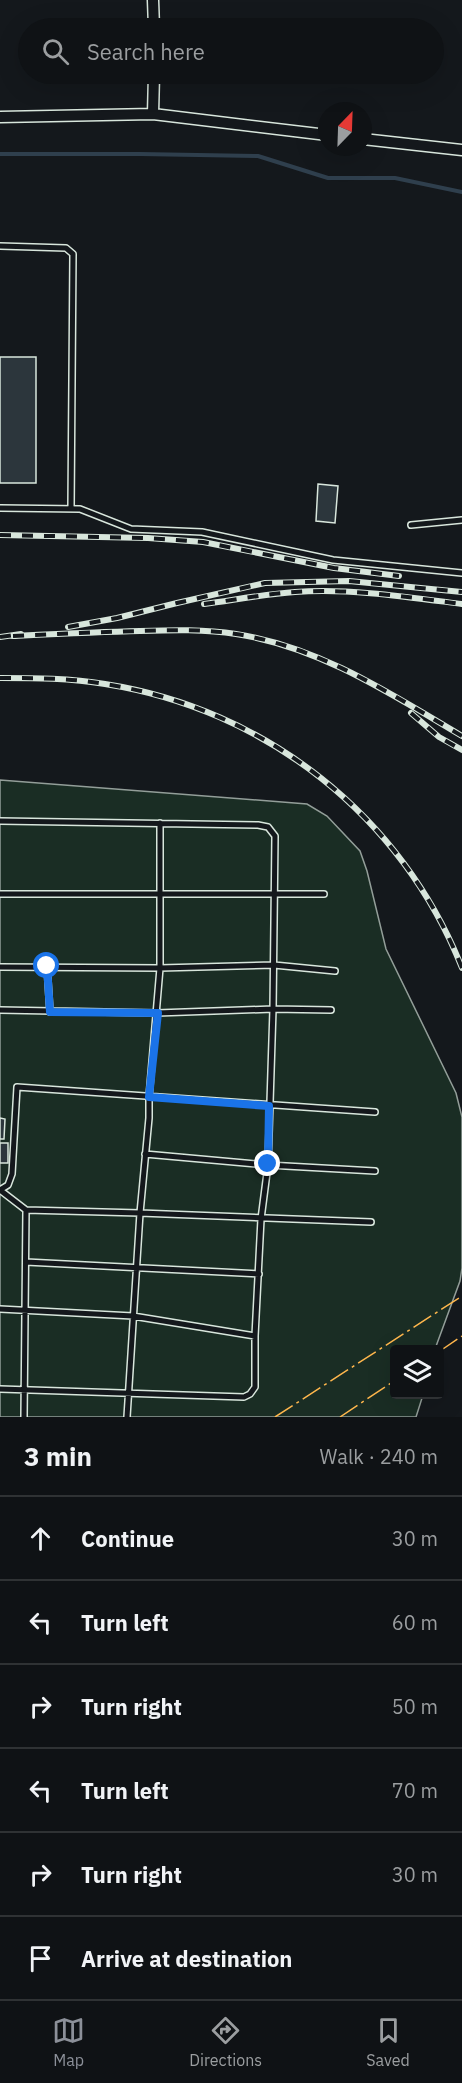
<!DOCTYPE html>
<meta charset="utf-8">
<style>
:root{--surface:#0f1215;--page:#181b1e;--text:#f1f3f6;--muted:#9b9ea0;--line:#2f3234;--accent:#8c9099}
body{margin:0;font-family:"IBM Plex Sans",sans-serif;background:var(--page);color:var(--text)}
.controls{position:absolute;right:18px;bottom:18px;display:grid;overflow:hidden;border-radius:6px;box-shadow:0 6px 24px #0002}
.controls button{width:54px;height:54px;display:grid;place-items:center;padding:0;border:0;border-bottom:2px solid var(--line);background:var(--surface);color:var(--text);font:30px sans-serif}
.compass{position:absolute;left:318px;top:102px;width:54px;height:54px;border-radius:50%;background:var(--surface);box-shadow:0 6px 24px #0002;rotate:23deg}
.stop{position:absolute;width:18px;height:18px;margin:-14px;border:4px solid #1a73e8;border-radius:50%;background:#fff}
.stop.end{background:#1a73e8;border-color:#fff;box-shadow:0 2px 6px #0008}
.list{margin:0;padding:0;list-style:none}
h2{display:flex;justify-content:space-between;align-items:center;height:78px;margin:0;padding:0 24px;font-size:26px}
h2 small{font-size:20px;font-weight:400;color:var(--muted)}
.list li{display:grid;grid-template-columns:39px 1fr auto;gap:18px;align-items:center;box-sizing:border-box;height:84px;padding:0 24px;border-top:2px solid var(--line)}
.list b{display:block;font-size:22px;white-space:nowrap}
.list em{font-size:20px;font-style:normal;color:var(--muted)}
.icon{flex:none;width:33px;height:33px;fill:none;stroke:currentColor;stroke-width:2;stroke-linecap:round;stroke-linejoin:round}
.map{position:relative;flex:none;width:462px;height:1417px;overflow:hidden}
.search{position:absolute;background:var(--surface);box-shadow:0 6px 24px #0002;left:18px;right:18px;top:18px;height:66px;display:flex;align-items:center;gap:15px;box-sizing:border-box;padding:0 21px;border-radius:33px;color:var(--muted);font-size:22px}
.sheet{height:582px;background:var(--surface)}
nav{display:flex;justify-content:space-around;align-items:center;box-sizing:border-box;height:84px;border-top:2px solid var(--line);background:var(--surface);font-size:16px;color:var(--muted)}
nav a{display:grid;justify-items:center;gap:3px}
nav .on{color:var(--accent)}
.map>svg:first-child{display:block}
.green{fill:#1a2d24;stroke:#939e99;stroke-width:1.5}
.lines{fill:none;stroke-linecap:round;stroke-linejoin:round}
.stream{stroke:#2f3f4d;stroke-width:4}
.building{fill:#2c363c;stroke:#d8e6dc;stroke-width:1.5}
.service-casing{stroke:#d8e6dc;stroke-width:8}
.minor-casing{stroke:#d8e6dc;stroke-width:13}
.service{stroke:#14181c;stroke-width:5}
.minor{stroke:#14181c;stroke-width:10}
.rail-casing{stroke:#d8e6dc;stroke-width:6}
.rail{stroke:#14181c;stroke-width:4;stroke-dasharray:11;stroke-linecap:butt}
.power{stroke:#ffb74d;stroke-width:1.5;stroke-dasharray:21 4.5 3 4.5;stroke-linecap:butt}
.route{stroke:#1a73e8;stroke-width:8}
</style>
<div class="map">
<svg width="462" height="1417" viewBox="0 0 462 1417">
<rect width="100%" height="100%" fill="#14181c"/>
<path class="green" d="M 0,780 L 307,804 L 327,816 L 360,851 L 367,871 L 386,949 L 456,1093 L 462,1117 L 462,1268 L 460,1281 L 435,1349 L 394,1350 L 394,1394 L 423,1395 L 416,1417 L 0,1417 Z"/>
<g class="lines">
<path class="stream" d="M 0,154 L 140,154 L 258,156 L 328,178 L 395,178 L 462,192"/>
</g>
<path class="building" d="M 0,357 L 36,357 L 36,483 L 0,483 Z
M 318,484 L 338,486 L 335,523 L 316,521 Z
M 0,1118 L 5,1119 L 4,1139 L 0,1139 Z
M 0,1143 L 8,1143 L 8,1163 L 0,1163 Z"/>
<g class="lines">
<defs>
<path id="service" d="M 0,246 L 66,248 L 73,254 L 71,508
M 0,508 L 80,509 L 131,529 L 202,532 L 333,560 L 462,573
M 411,525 L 462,520
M 0,821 L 258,825 L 268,827 L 275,836 L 273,1009 L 268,1165 L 261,1219 L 255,1336 L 255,1387 L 250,1394 L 244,1397 L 0,1389
M 160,823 L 160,968 L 149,1097 L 149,1118 L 140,1213 L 371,1222
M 0,894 L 324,894
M 47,966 L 50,1012
M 0,967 L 160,968 L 274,965 L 335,971
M 0,1010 L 157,1013 L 273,1009 L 331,1010
M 145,1154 L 268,1165 L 375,1171
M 0,1190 L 8,1185 L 12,1174 L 17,1087 L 375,1112
M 0,1190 L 26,1210 L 24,1417
M 26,1210 L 140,1213 L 127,1417
M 26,1262 L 259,1274
M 0,1309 L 133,1316 L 255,1336"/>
<path id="minor" d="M 153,0 L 154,28
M 153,114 L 154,74
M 0,117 L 153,114 L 327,135
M 363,139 L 462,150"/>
</defs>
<use href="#service" class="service-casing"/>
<use href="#minor" class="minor-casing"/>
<use href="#service" class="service"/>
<use href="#minor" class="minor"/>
<defs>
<path id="rail" d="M 0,535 L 148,538 L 203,542 L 334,568 L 399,576
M 204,604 C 234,600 265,594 295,592 C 349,588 408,597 462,604
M 68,627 L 117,618 L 177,603 L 265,583 L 349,581 L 462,592
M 13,636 C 56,634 98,632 140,631 C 172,630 205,629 236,634 C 320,647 391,694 462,736
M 0,637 L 21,634
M 0,678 C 35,678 70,678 105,684 C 266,709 402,816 462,968
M 411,713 L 439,737 L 462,750"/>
</defs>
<use href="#rail" class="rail-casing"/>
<use href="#rail" class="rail"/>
<path class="power" d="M 440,1351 L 462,1336
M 275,1417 L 462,1296
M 340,1417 L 394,1381"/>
</g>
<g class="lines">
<path class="route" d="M 47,966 L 50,1012 L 158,1013 L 149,1097 L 269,1106 L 268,1164"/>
</g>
</svg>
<div class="controls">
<button><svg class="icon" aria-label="layers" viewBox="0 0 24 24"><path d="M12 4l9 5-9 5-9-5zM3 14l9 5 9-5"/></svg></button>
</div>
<svg class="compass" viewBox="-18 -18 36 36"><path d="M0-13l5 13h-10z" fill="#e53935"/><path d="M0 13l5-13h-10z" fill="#9b9ea0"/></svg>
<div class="stop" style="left:47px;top:966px"></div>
<div class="stop end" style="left:268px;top:1164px"></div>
<div class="search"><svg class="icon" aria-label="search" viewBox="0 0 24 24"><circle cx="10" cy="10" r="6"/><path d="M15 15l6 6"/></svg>Search here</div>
</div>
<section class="sheet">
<h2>3 min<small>Walk · 240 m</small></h2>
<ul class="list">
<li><svg class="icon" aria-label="ahead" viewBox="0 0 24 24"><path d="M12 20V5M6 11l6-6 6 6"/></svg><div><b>Continue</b></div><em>30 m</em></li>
<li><svg class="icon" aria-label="left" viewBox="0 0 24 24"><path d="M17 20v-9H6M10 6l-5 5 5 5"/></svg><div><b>Turn left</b></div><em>60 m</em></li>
<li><svg class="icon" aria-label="right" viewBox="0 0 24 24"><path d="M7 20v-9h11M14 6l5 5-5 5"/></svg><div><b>Turn right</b></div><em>50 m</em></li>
<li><svg class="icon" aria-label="left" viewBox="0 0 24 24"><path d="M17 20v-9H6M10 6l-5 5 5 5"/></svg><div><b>Turn left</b></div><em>70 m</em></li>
<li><svg class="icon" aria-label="right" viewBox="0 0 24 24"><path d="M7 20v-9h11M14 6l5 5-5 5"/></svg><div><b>Turn right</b></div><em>30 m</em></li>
<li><svg class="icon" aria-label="arrive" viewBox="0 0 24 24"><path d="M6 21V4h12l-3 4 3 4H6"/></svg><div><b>Arrive at destination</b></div></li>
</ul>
</section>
<nav>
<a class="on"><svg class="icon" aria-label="map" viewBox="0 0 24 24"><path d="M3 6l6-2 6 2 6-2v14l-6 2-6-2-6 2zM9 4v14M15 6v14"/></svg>Map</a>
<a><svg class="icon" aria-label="directions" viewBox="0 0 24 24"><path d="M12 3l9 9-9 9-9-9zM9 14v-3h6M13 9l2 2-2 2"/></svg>Directions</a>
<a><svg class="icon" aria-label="saved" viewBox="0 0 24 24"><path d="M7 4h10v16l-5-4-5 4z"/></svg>Saved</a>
</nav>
